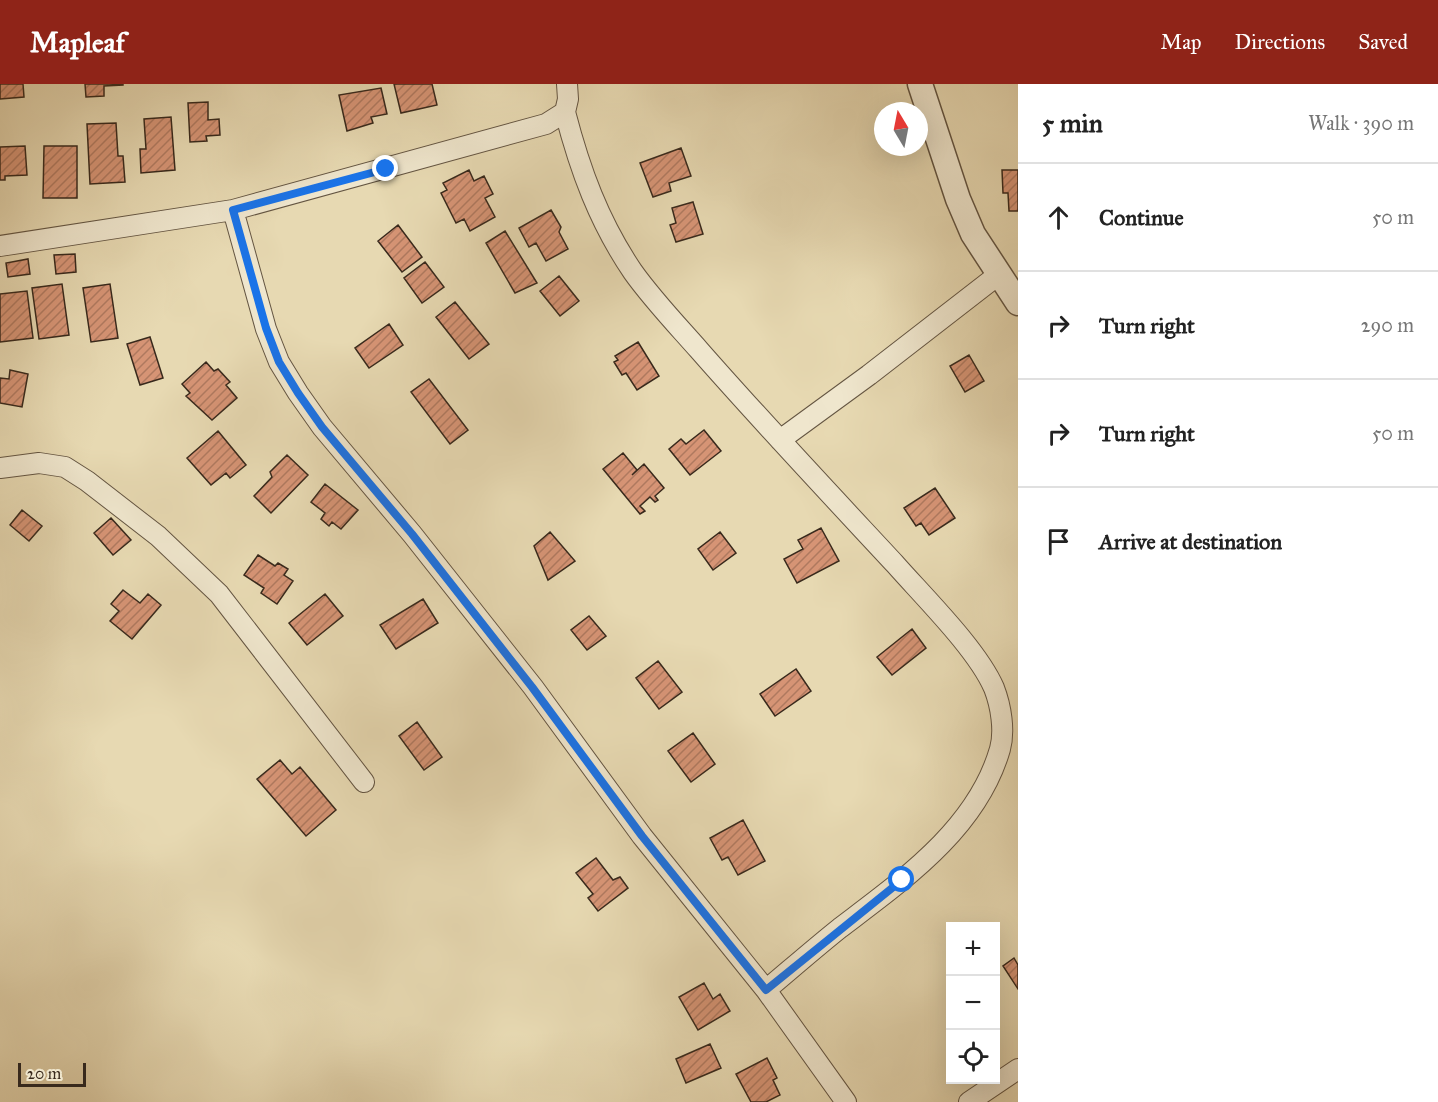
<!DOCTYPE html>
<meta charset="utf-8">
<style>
:root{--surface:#fff;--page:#f6f6f6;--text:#222;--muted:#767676;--line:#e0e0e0;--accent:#8f2418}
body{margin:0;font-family:"IM FELL Great Primer",serif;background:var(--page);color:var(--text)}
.controls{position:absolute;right:18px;bottom:18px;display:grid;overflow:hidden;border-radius:0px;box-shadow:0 6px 24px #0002}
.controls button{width:54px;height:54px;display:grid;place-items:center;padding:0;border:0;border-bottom:2px solid var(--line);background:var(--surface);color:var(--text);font:30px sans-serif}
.compass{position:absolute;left:874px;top:18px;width:54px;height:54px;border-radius:50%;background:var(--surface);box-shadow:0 6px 24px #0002;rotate:350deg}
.scale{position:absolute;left:18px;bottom:15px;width:68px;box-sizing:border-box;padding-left:6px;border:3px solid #38291c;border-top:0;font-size:16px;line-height:21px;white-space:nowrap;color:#38291c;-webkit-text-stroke:4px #efe6cd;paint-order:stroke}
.stop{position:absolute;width:18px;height:18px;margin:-14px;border:4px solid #1a73e8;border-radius:50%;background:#fff}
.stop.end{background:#1a73e8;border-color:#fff;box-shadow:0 2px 6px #0008}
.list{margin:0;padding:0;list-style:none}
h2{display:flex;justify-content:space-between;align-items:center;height:78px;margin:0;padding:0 24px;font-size:26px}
h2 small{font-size:20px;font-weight:400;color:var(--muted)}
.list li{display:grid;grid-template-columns:39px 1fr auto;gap:18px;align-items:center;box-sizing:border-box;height:108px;padding:0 24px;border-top:2px solid var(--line)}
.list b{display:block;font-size:22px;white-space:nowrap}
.list em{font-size:20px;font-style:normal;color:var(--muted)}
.icon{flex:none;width:33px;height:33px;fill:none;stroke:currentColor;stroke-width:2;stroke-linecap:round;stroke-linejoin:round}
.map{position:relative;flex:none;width:1018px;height:1018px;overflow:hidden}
header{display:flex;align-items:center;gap:36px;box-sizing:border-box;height:84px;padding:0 30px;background:var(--accent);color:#fff}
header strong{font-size:28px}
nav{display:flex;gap:33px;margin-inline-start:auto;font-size:21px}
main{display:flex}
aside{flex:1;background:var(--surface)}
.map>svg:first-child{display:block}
.building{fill:url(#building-hatch);stroke:#38291c;stroke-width:1.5}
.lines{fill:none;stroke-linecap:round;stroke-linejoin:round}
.minor-casing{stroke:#645542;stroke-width:22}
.tertiary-casing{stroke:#645542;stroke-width:27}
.minor{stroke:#efe6cd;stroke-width:20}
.tertiary{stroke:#efe6cd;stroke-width:24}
.route{stroke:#1a73e8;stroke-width:8}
</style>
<header>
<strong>Mapleaf</strong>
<nav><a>Map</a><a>Directions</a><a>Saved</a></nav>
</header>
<main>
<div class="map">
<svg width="1018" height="1018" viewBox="0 0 1018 1018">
<defs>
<pattern id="building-hatch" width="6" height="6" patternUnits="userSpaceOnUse" patternTransform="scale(1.5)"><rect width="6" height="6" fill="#d69475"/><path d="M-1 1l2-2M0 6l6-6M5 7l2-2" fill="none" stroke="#af795f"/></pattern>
</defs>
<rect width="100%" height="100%" fill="#e7d9b2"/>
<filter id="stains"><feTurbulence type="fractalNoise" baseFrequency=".00333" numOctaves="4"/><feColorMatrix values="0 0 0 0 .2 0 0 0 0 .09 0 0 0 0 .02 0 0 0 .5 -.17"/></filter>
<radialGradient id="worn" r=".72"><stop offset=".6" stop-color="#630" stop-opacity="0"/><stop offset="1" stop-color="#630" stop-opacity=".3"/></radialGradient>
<path class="building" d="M 0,0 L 23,0 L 24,13 L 0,15 Z
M 85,0 L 123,0 L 123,1 L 104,2 L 104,12 L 86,13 Z
M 394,0 L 432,0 L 437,21 L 401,29 Z
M 381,4 L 387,30 L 371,33 L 373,39 L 347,47 L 339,11 Z
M 208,18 L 208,36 L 219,35 L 220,51 L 206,52 L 207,57 L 190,58 L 188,19 Z
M 171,33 L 175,86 L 141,89 L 140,65 L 146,65 L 144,35 Z
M 116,39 L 118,72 L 123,72 L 125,98 L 90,100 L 87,40 Z
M 25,62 L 27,91 L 5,92 L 5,96 L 0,96 L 0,63 Z
M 44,62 L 77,62 L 77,114 L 43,114 Z
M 681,64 L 691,92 L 669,99 L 671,107 L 653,113 L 640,79 Z
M 469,86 L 474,97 L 484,92 L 493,110 L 485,114 L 495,133 L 470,147 L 464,135 L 456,139 L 441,109 L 447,106 L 443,99 Z
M 1002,86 L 1018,86 L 1018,127 L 1009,127 L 1008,109 L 1003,109 Z
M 693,118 L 703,150 L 676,158 L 670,141 L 676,139 L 672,124 Z
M 551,126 L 561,143 L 559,148 L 568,165 L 546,177 L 536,159 L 529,163 L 519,144 Z
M 398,141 L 422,173 L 402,188 L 378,157 Z
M 505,147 L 537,199 L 515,209 L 486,159 Z
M 75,170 L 76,188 L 56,190 L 54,171 Z
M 28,175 L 30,190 L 8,193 L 6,179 Z
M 425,178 L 444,203 L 422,219 L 404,194 Z
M 559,192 L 579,217 L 560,232 L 540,207 Z
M 62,200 L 69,251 L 39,255 L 32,204 Z
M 110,200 L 118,254 L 91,258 L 83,204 Z
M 27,207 L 33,254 L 0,258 L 0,210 Z
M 455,218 L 489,260 L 469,275 L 436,233 Z
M 389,240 L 403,261 L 369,284 L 355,264 Z
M 150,253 L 163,294 L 140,301 L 127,260 Z
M 638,258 L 659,292 L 637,306 L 626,289 L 622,291 L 614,278 L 618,276 L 615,272 Z
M 969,271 L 984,297 L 965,308 L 950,282 Z
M 206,278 L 214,287 L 218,285 L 230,298 L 226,301 L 237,314 L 212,336 L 186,312 L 190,309 L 182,300 Z
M 10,286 L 28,290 L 22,323 L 0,319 L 0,294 L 9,295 Z
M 429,295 L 468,346 L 450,360 L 411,308 Z
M 704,346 L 721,367 L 690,391 L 669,365 L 681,355 L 686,360 Z
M 218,347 L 246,381 L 230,394 L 226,389 L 211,401 L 187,374 Z
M 623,369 L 637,386 L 632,391 L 644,380 L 664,404 L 655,412 L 658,416 L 655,418 L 650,413 L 640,422 L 645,427 L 640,430 L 603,385 Z
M 287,371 L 308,391 L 271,429 L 254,412 L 272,393 L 270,388 Z
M 325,400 L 358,426 L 341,445 L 332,438 L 329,442 L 321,435 L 325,429 L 311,418 Z
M 935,404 L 955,434 L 929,451 L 921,439 L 916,442 L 904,424 Z
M 22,426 L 42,442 L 29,457 L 10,441 Z
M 111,434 L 131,456 L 113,471 L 94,449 Z
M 821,444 L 839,477 L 797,499 L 784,475 L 803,465 L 798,456 Z
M 550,448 L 575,477 L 548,496 L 534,462 Z
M 720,448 L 736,469 L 713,486 L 698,465 Z
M 258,471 L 275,482 L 278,479 L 288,485 L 284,491 L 293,497 L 277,520 L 261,509 L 264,504 L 244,491 Z
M 123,506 L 140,519 L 148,510 L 161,521 L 132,555 L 110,537 L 119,527 L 111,520 Z
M 325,510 L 343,532 L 307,561 L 289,539 Z
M 423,515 L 438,539 L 396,565 L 380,541 Z
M 589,532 L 606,552 L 587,566 L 571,546 Z
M 912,545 L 926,564 L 892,591 L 877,573 Z
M 658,577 L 682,608 L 659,625 L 636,594 Z
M 796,585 L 811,607 L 775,632 L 760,610 Z
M 417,638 L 442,673 L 424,686 L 399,652 Z
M 693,649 L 715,680 L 691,698 L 668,667 Z
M 280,676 L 292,690 L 300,683 L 336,726 L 306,752 L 257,695 Z
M 743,736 L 765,777 L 738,791 L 728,773 L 722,776 L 710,754 Z
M 596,774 L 613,796 L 620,793 L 628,804 L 598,827 L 588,814 L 593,810 L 576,789 Z
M 1014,874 L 1018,881 L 1018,905 L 1003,882 Z
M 704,899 L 713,915 L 720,910 L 730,927 L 698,946 L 679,913 Z
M 710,960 L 721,984 L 686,999 L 676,975 Z
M 767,974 L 777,994 L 773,996 L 780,1011 L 766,1018 L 751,1018 L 736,990 Z"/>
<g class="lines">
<defs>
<path id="minor" d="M 567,0 L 568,15 L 565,28 C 580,86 599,138 633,188 C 653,216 677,241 699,266 C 763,339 829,409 895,480 C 924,513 977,565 994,604 C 1001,622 1005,647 1000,665 C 977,745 903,796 840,844 C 815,864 791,885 766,906
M 233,126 L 266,245 L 279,278 L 298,309 L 322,343 L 412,450 L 533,603 L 642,752 L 766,906 L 846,1018
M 0,162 L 233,126 L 546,40 L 565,28
M 780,356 L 869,291 L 998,191
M 0,384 L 39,379 L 65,383 L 87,397 L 158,452 L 219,510 L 364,698
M 969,1018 L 1018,985"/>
<path id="tertiary" d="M 920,0 L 958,115 L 973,150 L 1018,219"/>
</defs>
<use href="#minor" class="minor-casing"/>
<use href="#tertiary" class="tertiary-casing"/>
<use href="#minor" class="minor"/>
<use href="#tertiary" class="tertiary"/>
</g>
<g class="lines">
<path class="route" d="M 386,85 L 233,126 L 266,244 L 279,278 L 298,309 L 322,343 L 412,450 L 532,603 L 642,752 L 766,906 L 902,796"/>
</g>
<rect width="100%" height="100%" filter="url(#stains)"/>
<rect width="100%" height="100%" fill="url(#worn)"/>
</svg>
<div class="controls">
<button>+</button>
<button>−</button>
<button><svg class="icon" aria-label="locate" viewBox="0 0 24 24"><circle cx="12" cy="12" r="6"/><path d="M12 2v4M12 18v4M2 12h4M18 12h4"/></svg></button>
</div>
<svg class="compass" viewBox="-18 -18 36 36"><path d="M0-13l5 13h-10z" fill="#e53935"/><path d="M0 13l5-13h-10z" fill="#767676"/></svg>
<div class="scale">20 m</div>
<div class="stop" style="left:902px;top:796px"></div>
<div class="stop end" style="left:386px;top:85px"></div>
</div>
<aside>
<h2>5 min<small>Walk · 390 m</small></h2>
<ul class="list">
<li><svg class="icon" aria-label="ahead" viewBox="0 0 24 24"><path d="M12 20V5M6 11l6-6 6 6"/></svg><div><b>Continue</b></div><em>50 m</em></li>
<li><svg class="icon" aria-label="right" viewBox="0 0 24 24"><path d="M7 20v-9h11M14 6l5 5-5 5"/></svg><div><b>Turn right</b></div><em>290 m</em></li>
<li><svg class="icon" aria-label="right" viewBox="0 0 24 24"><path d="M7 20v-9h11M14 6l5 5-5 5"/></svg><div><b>Turn right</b></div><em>50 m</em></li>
<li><svg class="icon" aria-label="arrive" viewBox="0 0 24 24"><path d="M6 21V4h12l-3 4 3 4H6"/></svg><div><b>Arrive at destination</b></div></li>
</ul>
</aside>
</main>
